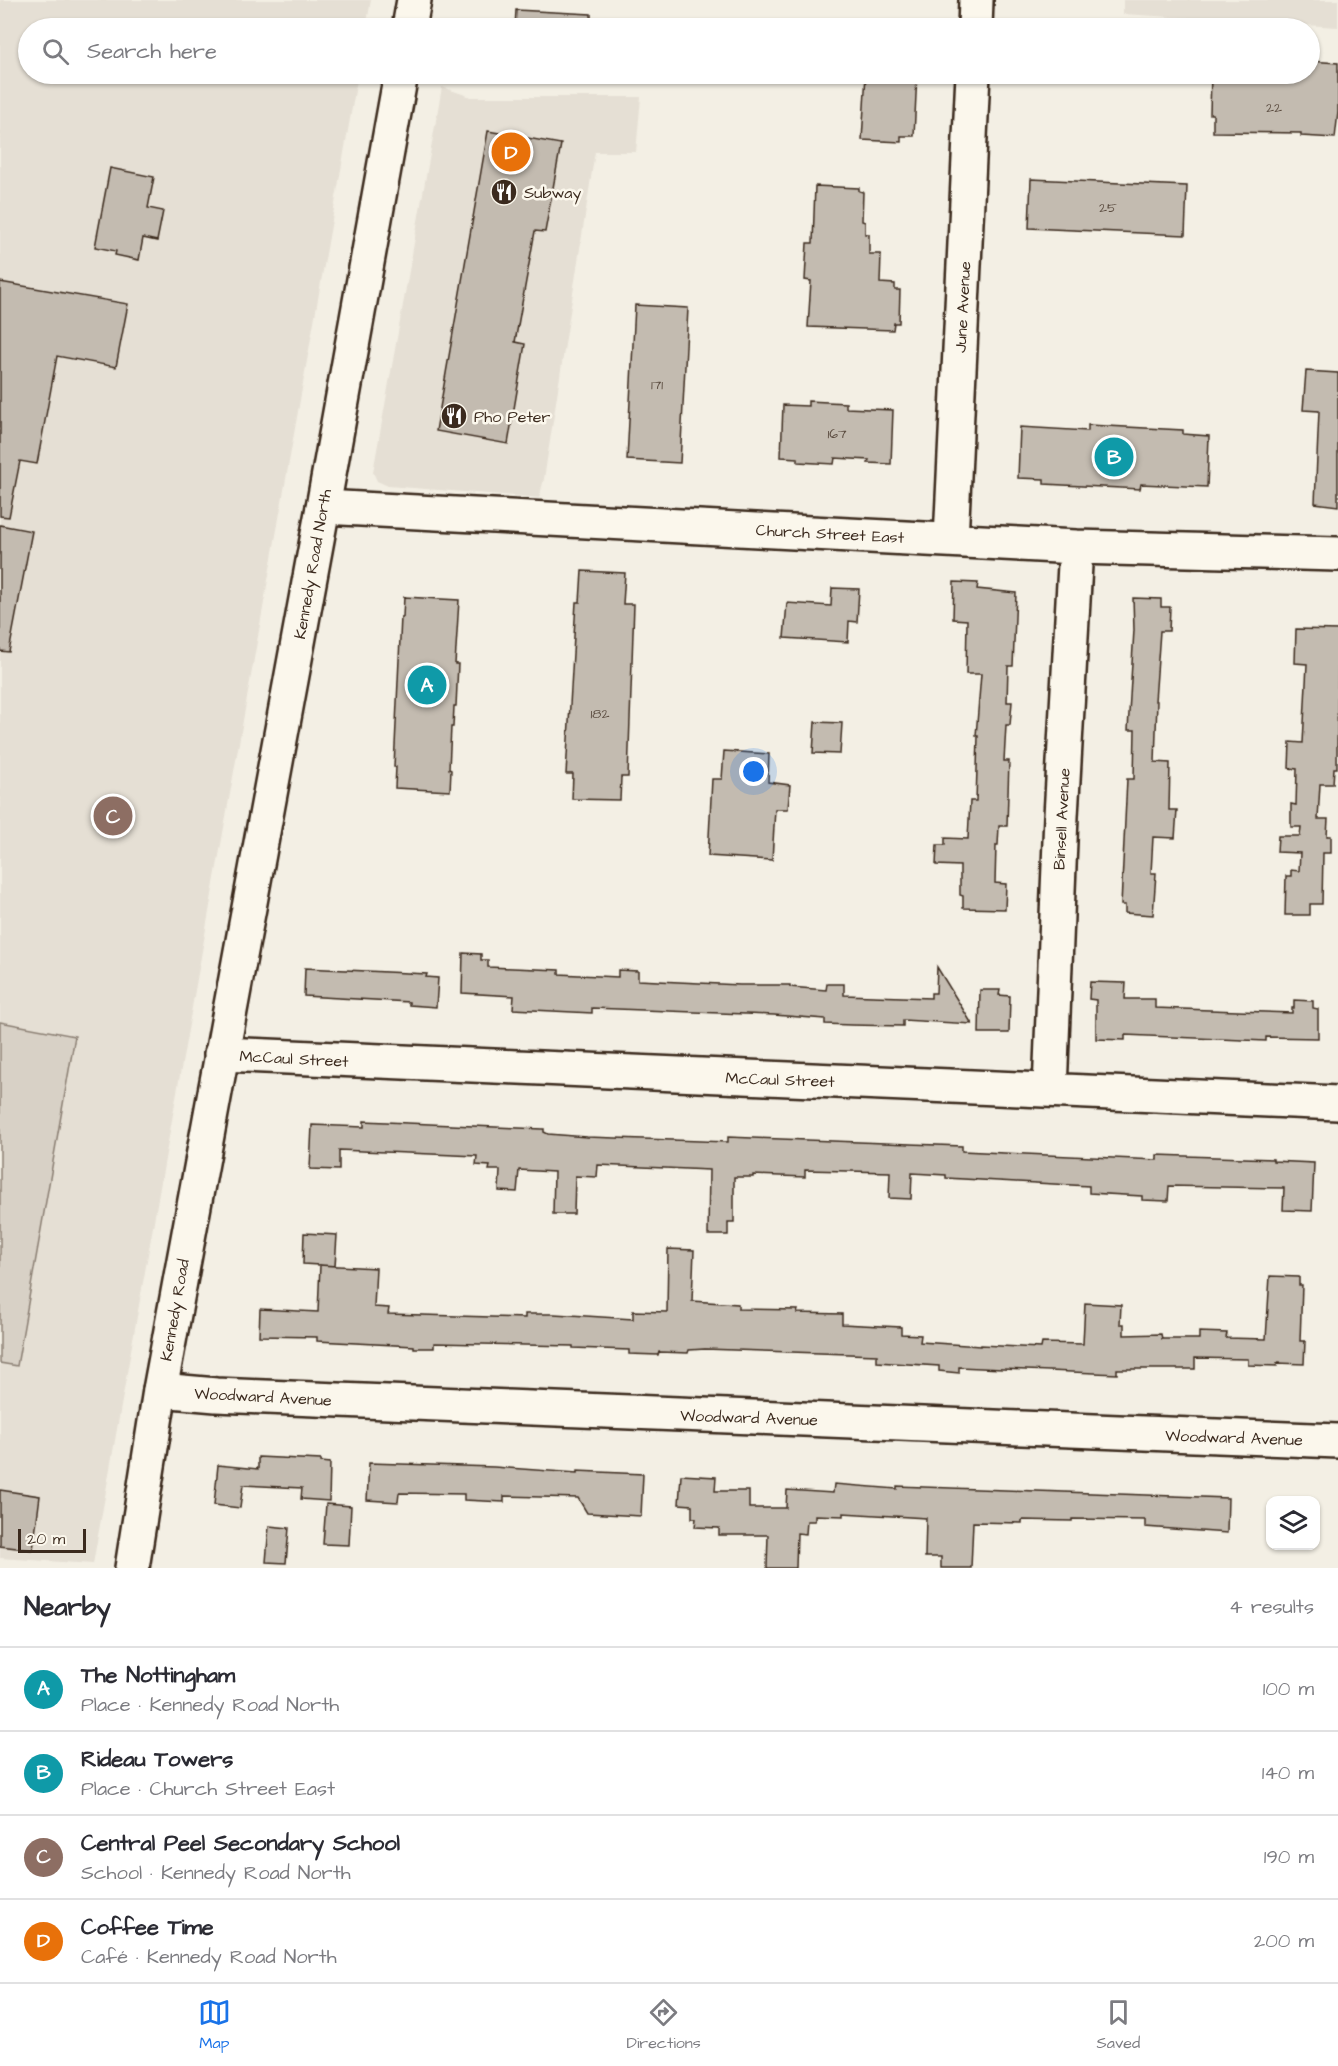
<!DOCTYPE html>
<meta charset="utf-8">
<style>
:root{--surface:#fff;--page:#f7f7f7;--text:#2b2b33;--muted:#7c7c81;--line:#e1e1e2;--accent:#1a73e8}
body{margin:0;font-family:"Architects Daughter",sans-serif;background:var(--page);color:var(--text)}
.controls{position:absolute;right:18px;bottom:18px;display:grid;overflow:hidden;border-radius:12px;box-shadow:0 2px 4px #0004}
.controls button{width:54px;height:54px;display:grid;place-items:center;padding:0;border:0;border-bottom:2px solid var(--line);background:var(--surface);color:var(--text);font:30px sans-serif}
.scale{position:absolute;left:18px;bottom:15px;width:68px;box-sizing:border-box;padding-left:6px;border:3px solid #3b2a1e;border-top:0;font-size:16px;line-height:21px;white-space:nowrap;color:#3b2a1e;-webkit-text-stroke:4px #fbf7ec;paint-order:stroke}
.you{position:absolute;left:754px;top:772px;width:21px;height:21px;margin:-15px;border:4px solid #fff;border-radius:50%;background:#1a73e8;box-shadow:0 0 0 9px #1a73e833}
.badge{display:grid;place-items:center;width:39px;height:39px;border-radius:50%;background:var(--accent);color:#fff;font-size:20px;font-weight:700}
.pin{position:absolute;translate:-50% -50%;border:3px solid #fff;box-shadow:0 2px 6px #0006}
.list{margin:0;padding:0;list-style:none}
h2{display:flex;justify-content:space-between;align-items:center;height:78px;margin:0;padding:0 24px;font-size:26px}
h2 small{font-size:20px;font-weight:400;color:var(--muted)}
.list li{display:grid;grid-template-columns:39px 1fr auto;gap:18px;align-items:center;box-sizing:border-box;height:84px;padding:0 24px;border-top:2px solid var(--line)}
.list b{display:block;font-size:22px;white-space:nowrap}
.list p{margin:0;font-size:20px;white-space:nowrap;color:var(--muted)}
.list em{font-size:20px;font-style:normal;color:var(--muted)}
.icon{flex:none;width:33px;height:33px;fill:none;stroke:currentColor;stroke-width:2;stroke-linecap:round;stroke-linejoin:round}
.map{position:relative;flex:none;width:1338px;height:1568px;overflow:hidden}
.search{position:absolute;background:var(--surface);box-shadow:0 2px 4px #0004;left:18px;right:18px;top:18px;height:66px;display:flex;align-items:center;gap:15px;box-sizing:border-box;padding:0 21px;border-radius:33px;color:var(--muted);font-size:22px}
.sheet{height:414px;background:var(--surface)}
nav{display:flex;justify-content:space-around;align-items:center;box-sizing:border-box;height:84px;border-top:2px solid var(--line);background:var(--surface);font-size:16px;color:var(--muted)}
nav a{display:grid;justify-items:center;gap:3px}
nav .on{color:var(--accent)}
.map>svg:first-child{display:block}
.built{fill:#e5dfd4}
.green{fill:#d8d1c6;stroke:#8a7e72;stroke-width:1.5}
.building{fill:#c3bbb0;stroke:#3b2a1e;stroke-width:1.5}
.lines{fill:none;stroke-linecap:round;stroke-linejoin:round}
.minor-casing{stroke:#3b2a1e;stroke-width:38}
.major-casing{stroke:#3b2a1e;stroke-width:38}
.minor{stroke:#fbf7ec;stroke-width:33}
.major{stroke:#fbf7ec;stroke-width:33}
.labels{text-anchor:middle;stroke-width:5;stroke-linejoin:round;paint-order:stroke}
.number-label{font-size:14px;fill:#5d4e42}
.poi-label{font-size:16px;fill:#3b2a1e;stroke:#fbf7ec;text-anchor:start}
.street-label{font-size:16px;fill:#3b2a1e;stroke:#fbf7ec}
</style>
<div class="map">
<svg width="1338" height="1568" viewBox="0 0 1338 1568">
<rect width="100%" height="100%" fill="#f3efe4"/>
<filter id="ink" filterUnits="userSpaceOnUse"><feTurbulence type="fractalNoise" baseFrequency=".0167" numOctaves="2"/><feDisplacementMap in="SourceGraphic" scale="12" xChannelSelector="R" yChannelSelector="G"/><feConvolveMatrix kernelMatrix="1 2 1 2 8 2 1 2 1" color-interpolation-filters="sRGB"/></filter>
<g filter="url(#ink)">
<path class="built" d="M 0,0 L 371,0 L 366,28 L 28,28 L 28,74 L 358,74 L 93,1564 L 0,1558 Z
M 1123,0 L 1338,0 L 1338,27 L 1123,14 Z
M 442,87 L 471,97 L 641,97 L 636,152 L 595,152 L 544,479 L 539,498 L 388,486 L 377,481 L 373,472 Z"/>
<path class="green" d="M 0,1022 L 75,1036 L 17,1366 L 0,1363 Z"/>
<path class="building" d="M 516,10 L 591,14 L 591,28 L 515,28 Z
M 1310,61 L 1338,63 L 1338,112 L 1335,138 L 1301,136 L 1301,133 L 1213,132 L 1213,114 L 1210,114 L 1211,74 L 1310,74 Z
M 866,74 L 917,74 L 914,136 L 901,136 L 901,142 L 862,140 Z
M 488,131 L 561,144 L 545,232 L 535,231 L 515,342 L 525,344 L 508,444 L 436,431 Z
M 110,168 L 154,177 L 148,208 L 163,211 L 157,241 L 143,238 L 139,260 L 115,255 L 116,251 L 95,247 Z
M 1031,179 L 1187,186 L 1185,235 L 1029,228 Z
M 815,186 L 859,188 L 859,191 L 863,192 L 862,221 L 865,222 L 865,234 L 869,234 L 869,254 L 881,254 L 880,283 L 895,284 L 895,290 L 900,290 L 899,323 L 894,323 L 893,330 L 808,327 L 811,281 L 805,280 L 807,243 L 813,243 Z
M 0,282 L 128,304 L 116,367 L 57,356 L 37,464 L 20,461 L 9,517 L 0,516 Z
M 635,305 L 688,308 L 680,463 L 627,460 Z
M 1306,371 L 1338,373 L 1338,506 L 1315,503 L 1319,411 L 1303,410 Z
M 808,401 L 846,403 L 846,408 L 893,410 L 891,464 L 868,463 L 869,460 L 835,458 L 834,464 L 798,462 L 798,458 L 781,457 L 783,405 L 808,406 Z
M 1088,425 L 1183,430 L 1183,434 L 1209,436 L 1207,487 L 1141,484 L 1140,489 L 1044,484 L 1044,479 L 1018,478 L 1020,427 L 1088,431 Z
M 0,525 L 32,531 L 9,652 L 0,651 Z
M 582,571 L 625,573 L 623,604 L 634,604 L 628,777 L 621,777 L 620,800 L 572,799 L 573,774 L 566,774 L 576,602 L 580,602 Z
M 954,582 L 978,583 L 977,589 L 1016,593 L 1013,666 L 1008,666 L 1007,702 L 1012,702 L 1010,725 L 1006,725 L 1004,761 L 1009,761 L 1007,826 L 999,826 L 998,845 L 996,845 L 995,883 L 1006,884 L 1005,909 L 963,908 L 963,896 L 960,895 L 960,866 L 936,865 L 937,845 L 945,845 L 945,838 L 968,839 L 970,801 L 976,801 L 978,736 L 976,736 L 981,674 L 966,674 L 967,620 L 953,619 Z
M 832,588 L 859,589 L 857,622 L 849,621 L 848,642 L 784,638 L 787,603 L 831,606 Z
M 404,597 L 459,600 L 455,664 L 458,664 L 456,706 L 454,706 L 453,727 L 451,727 L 449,769 L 451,770 L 450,791 L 395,788 L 396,767 L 394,767 L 401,617 L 403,617 Z
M 1133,598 L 1161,599 L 1161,607 L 1170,607 L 1169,631 L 1160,631 L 1155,701 L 1157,701 L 1155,762 L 1170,763 L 1169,810 L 1177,810 L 1175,838 L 1153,837 L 1151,873 L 1156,873 L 1153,915 L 1125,913 L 1125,905 L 1121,905 L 1127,779 L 1134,779 L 1135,730 L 1128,730 L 1134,630 Z
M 1296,629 L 1338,630 L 1337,768 L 1334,768 L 1333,784 L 1320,784 L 1318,819 L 1328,819 L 1327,836 L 1331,836 L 1331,853 L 1323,853 L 1322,904 L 1310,904 L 1310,915 L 1285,915 L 1286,876 L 1291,876 L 1291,870 L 1299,871 L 1300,853 L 1277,852 L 1278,836 L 1300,836 L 1301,827 L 1291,827 L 1291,804 L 1296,805 L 1297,769 L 1289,768 L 1290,742 L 1303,743 L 1307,664 L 1295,663 Z
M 815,722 L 842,723 L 840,754 L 813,753 Z
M 724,751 L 769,754 L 768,782 L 790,785 L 788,809 L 775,809 L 772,860 L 708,856 L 712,779 L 722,779 Z
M 463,953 L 481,954 L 481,960 L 488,960 L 488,967 L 559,970 L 559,974 L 618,977 L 618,970 L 638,971 L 638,980 L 740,985 L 790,985 L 790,987 L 826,990 L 827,984 L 844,984 L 844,995 L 931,998 L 931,993 L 936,993 L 937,967 L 972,1024 L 903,1020 L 903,1026 L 851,1025 L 825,1024 L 825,1019 L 774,1015 L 592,1008 L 592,1013 L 513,1009 L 514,996 L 462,993 Z
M 305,968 L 427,974 L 426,977 L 438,978 L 436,1007 L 409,1005 L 409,1002 L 304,996 Z
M 1090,982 L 1126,983 L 1125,999 L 1155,999 L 1155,1008 L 1292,1013 L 1292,1008 L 1294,1008 L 1294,1000 L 1313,1001 L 1313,1008 L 1318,1009 L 1318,1038 L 1266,1037 L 1266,1041 L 1125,1035 L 1125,1040 L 1096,1039 L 1096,1000 L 1089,999 Z
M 980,990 L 1000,990 L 999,995 L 1010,996 L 1009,1033 L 979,1033 Z
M 364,1121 L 542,1129 L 544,1129 L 544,1132 L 548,1134 L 587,1137 L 728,1142 L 728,1137 L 962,1146 L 962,1151 L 1157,1160 L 1157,1155 L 1273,1159 L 1273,1161 L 1314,1163 L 1312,1211 L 1283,1210 L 1284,1188 L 1169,1186 L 1168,1201 L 1142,1200 L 1142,1196 L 1089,1193 L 1089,1186 L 946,1178 L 946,1175 L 912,1173 L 911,1199 L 889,1198 L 890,1172 L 805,1170 L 805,1177 L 753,1175 L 753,1177 L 734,1177 L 734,1222 L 728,1222 L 728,1235 L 708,1235 L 709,1170 L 598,1165 L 597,1177 L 575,1176 L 574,1214 L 553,1214 L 554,1172 L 519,1170 L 517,1192 L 499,1191 L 500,1170 L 489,1170 L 490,1166 L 476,1165 L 477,1156 L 339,1150 L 339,1170 L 310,1169 L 312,1125 L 364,1127 Z
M 304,1233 L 337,1235 L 335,1266 L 303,1264 Z
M 668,1249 L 694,1250 L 692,1301 L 738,1304 L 738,1309 L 798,1310 L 797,1313 L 842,1314 L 842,1324 L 901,1327 L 901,1334 L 921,1335 L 920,1342 L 981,1346 L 981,1345 L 1041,1348 L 1042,1343 L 1083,1344 L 1085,1303 L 1121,1305 L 1120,1324 L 1124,1324 L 1124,1335 L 1161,1334 L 1162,1339 L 1199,1339 L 1199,1332 L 1227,1333 L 1226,1338 L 1266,1339 L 1270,1276 L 1299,1277 L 1299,1285 L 1302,1285 L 1300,1341 L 1305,1341 L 1304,1364 L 1277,1363 L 1277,1366 L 1248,1365 L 1248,1359 L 1195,1358 L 1195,1369 L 1117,1369 L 1117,1374 L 959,1367 L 959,1373 L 939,1371 L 939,1366 L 877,1362 L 877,1355 L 705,1349 L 689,1350 L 688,1353 L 659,1352 L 658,1355 L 629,1354 L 629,1350 L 573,1348 L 573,1346 L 434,1343 L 434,1348 L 414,1348 L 414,1346 L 317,1341 L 317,1337 L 259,1336 L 260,1309 L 318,1312 L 320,1265 L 376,1268 L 374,1307 L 389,1308 L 388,1314 L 525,1318 L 525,1314 L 554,1314 L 633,1319 L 633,1311 L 667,1312 Z
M 258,1457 L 321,1460 L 321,1462 L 330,1463 L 329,1501 L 301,1499 L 302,1488 L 243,1485 L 240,1508 L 214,1505 L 218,1465 L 258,1469 Z
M 369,1463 L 494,1467 L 577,1473 L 577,1471 L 643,1474 L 641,1516 L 587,1513 L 578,1498 L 504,1496 L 504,1502 L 464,1500 L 464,1494 L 399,1493 L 398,1502 L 367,1500 Z
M 681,1475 L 716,1477 L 715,1491 L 749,1491 L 749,1508 L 786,1508 L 787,1490 L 833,1493 L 834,1484 L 897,1489 L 897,1486 L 1228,1498 L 1227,1533 L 1145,1527 L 1145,1520 L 1072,1519 L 1072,1521 L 1022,1520 L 1022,1523 L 973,1522 L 971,1568 L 941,1568 L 941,1557 L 925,1557 L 926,1518 L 843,1513 L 843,1516 L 815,1515 L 815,1521 L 807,1521 L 806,1534 L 797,1533 L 796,1568 L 767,1568 L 768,1535 L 719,1535 L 719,1528 L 695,1527 L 696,1518 L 692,1518 L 692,1505 L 679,1504 Z
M 0,1490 L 40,1496 L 33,1550 L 0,1546 Z
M 326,1504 L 351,1506 L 349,1545 L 323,1544 Z
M 269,1526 L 289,1528 L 286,1563 L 266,1562 Z"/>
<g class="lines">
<defs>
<path id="minor" d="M 975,28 L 976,0
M 323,507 L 1076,547 L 1338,554
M 951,540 L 973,74
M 221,1054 L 1338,1103
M 1050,1090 L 1061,816 L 1076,547
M 160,1390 L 216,1395 L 1338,1441"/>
<path id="major" d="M 409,28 L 414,0
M 132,1568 L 160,1390 L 323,507 L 401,74"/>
</defs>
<use href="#minor" class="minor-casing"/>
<use href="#major" class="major-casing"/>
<use href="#minor" class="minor"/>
<use href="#major" class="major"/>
</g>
</g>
<defs>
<symbol id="restaurant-disc" viewBox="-11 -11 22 22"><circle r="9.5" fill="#3b2a1e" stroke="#fbf7ec"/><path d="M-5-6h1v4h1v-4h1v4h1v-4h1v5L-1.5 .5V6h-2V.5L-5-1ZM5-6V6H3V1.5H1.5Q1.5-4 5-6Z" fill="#fff"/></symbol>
</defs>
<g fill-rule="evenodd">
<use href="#restaurant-disc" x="489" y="177" width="30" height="30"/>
<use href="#restaurant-disc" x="439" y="401" width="30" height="30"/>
</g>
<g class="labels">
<g class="number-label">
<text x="1274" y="112">22</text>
<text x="1108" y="212">25</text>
<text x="657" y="389">171</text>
<text x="837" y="438">167</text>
<text x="600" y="718">182</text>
</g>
<g class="poi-label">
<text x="524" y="198">Subway</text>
<text x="474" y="422">Pho Peter</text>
</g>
<g class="street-label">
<text transform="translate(962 307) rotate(-87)" y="6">June Avenue</text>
<text transform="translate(830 533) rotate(3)" y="6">Church Street East</text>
<text transform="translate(312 564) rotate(-80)" y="6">Kennedy Road North</text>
<text transform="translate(1061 819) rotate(-87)" y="6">Binsell Avenue</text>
<text transform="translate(294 1058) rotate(3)" y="6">McCaul Street</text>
<text transform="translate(780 1079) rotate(2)" y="6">McCaul Street</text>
<text transform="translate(174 1310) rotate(-80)" y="6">Kennedy Road</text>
<text transform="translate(263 1396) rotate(3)" y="6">Woodward Avenue</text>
<text transform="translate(749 1417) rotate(2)" y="6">Woodward Avenue</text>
<text transform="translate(1234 1437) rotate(2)" y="6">Woodward Avenue</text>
</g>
</g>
</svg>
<div class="controls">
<button><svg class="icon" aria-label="layers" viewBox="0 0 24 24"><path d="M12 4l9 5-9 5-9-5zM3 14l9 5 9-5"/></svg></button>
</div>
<div class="scale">20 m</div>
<div class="you"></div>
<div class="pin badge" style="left:427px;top:685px;background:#0f9aa8">A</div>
<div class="pin badge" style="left:1114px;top:457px;background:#0f9aa8">B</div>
<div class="pin badge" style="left:113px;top:816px;background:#8d6e63">C</div>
<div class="pin badge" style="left:511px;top:152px;background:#e8710a">D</div>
<div class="search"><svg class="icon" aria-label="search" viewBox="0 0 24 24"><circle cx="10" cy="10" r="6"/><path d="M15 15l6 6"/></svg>Search here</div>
</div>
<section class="sheet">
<h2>Nearby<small>4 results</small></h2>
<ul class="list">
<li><span class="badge" style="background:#0f9aa8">A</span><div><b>The Nottingham</b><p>Place · Kennedy Road North</p></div><em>100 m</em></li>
<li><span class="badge" style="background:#0f9aa8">B</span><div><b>Rideau Towers</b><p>Place · Church Street East</p></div><em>140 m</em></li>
<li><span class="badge" style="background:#8d6e63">C</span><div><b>Central Peel Secondary School</b><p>School · Kennedy Road North</p></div><em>190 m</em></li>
<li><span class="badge" style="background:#e8710a">D</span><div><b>Coffee Time</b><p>Café · Kennedy Road North</p></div><em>200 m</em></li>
</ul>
</section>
<nav>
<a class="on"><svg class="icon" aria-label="map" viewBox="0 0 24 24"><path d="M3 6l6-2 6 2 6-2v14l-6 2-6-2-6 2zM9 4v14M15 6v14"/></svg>Map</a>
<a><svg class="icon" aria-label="directions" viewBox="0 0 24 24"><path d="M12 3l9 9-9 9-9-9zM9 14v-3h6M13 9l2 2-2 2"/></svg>Directions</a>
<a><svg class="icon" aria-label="saved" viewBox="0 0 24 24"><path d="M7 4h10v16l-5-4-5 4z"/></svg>Saved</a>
</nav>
